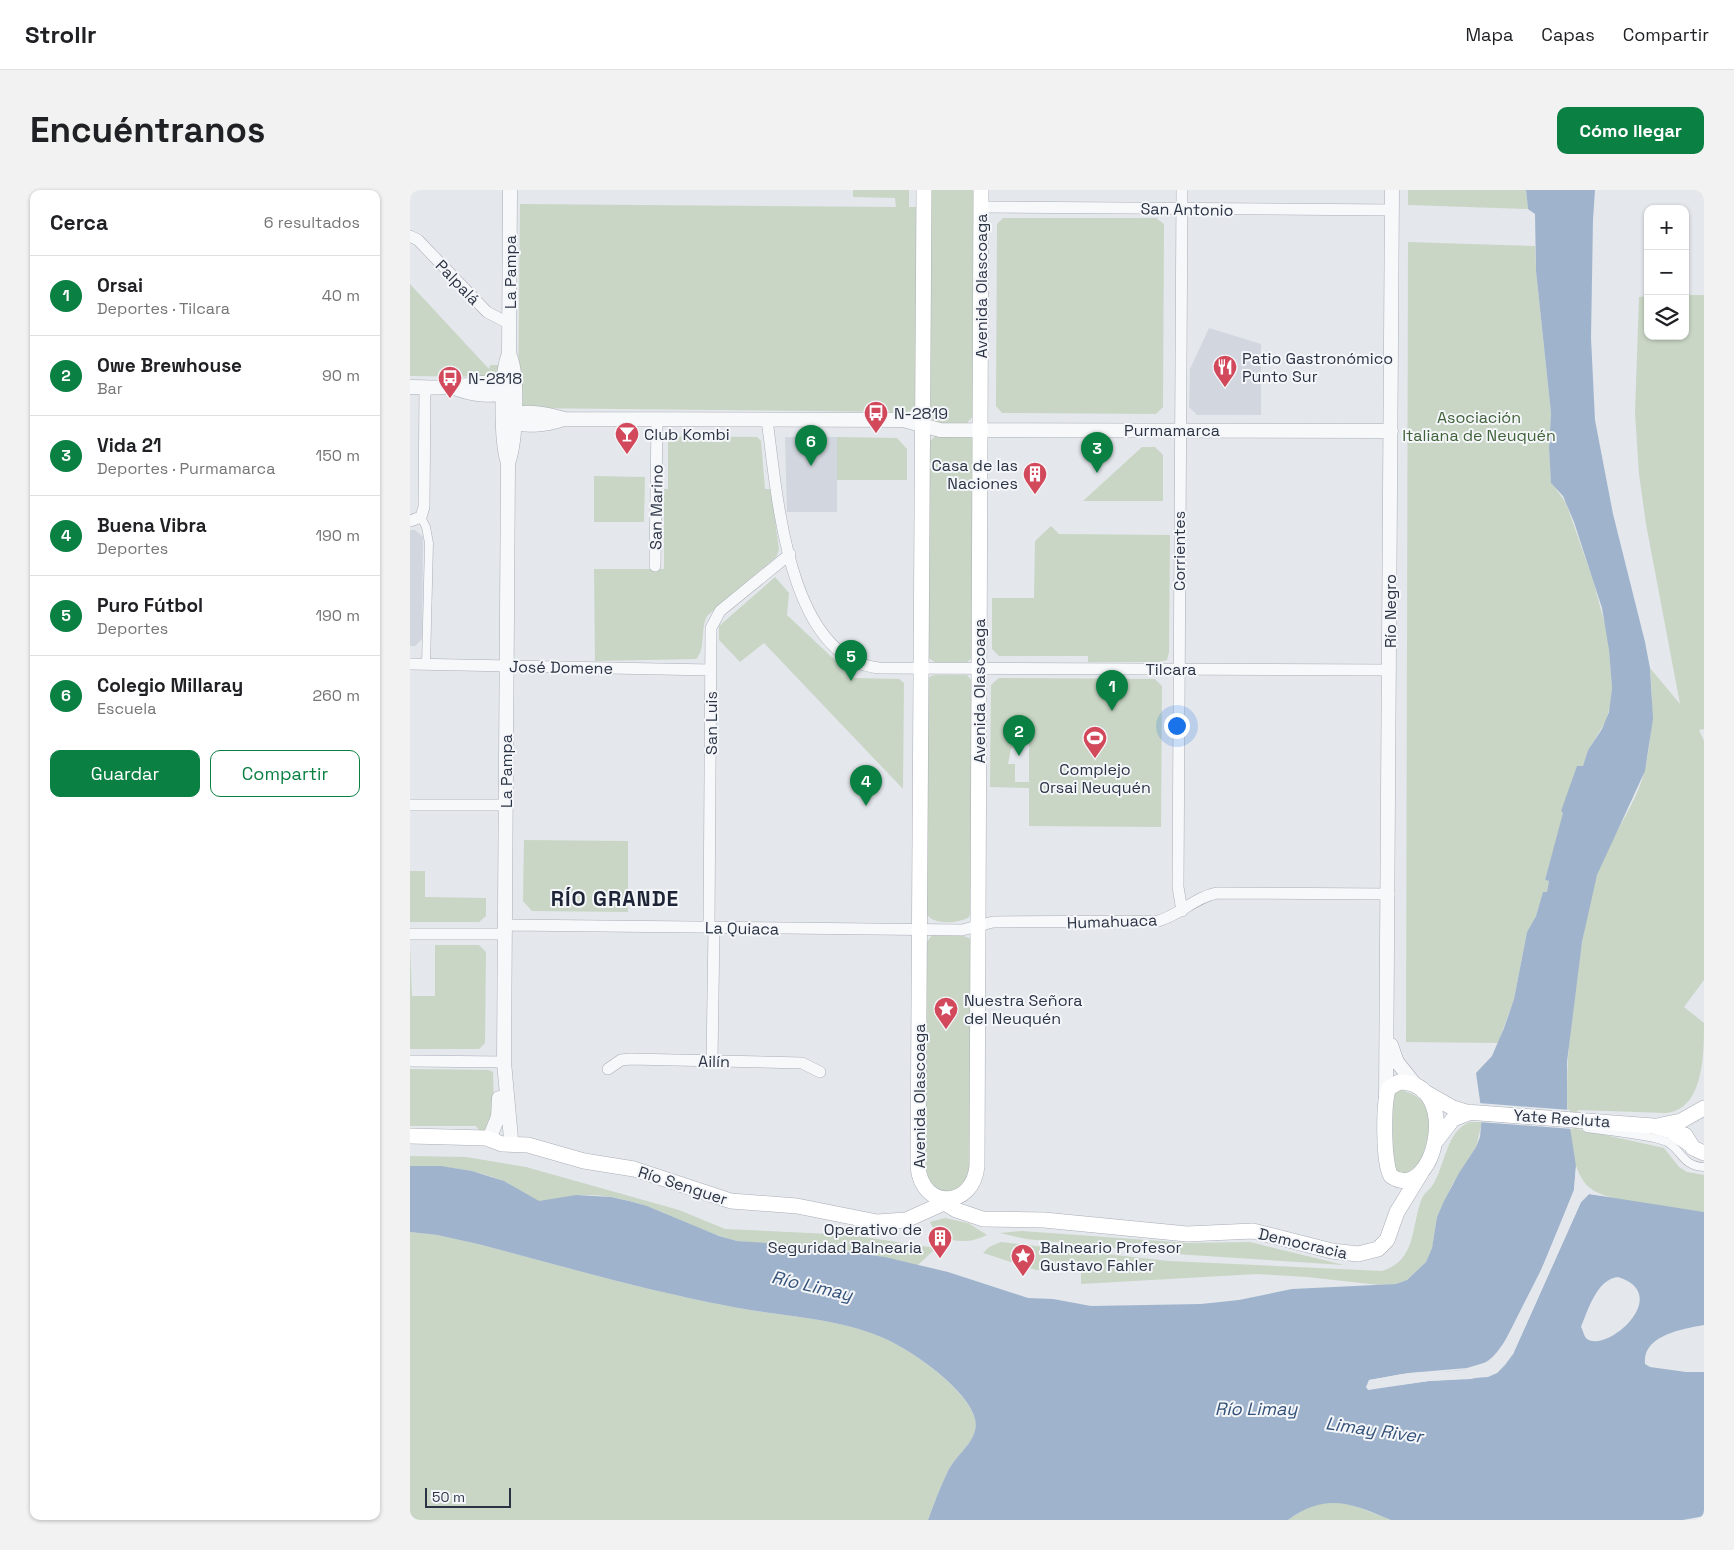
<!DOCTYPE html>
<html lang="es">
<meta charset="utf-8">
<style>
:root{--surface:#fff;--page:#f2f2f2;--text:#202124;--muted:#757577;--line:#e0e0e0;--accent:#0b8043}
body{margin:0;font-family:"Space Grotesk",sans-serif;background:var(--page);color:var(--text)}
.controls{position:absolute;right:15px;top:15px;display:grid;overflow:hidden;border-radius:10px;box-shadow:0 1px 4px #0004}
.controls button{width:45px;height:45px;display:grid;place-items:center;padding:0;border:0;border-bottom:1px solid var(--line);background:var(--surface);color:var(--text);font:25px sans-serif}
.scale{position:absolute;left:15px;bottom:12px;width:86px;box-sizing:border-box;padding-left:5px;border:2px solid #2b3445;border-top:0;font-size:14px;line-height:18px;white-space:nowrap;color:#2b3445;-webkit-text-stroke:4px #f4f6f9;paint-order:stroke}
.you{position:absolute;left:766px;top:535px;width:18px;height:18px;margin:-12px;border:4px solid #fff;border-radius:50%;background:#1a73e8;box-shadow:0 0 0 8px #1a73e833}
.badge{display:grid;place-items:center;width:32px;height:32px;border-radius:50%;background:var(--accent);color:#fff;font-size:16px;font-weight:700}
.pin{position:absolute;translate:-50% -41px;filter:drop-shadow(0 1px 2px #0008)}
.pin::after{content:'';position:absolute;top:26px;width:18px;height:15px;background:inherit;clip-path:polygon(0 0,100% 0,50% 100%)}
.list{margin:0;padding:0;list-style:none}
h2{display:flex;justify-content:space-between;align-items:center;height:65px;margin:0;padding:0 20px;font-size:21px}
h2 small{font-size:16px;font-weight:400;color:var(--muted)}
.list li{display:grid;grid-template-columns:32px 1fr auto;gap:15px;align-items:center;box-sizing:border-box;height:80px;padding:0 20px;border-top:1px solid var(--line)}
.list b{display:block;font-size:19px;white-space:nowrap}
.list p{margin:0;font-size:16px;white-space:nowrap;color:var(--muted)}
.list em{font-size:16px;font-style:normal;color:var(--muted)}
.actions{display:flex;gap:10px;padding:15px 20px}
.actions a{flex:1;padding:11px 0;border:1px solid var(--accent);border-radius:10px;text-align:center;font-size:18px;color:var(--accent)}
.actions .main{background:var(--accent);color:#fff}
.icon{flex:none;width:28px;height:28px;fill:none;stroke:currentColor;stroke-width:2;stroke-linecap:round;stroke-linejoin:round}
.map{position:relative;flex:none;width:1294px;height:1330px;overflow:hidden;border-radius:10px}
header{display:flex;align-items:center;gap:30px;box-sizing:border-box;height:70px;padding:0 25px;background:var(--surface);border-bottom:1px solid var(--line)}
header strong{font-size:24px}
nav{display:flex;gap:28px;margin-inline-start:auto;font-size:18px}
.intro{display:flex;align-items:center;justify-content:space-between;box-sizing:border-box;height:120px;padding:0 30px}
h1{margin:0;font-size:35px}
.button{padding:12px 22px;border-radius:10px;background:var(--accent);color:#fff;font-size:18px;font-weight:700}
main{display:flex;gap:30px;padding:0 30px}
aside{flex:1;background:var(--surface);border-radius:10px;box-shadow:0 1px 4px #0004}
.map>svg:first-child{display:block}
.built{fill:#d2d6de}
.green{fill:#c9d6c5;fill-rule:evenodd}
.water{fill:#9fb4cc;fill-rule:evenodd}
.pier{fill:#e4e7ec}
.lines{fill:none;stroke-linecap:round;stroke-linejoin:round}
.pedestrian-casing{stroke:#a9aeb7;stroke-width:9}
.minor-casing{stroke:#a9aeb7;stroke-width:12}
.tertiary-casing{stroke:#a9aeb7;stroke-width:15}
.secondary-casing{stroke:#a9aeb7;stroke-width:16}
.pedestrian{stroke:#f7f8fa;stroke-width:8}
.minor{stroke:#f7f8fa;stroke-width:11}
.tertiary{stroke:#f7f8fa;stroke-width:14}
.secondary{stroke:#fff;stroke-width:15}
.labels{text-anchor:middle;stroke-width:4;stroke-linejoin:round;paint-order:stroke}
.street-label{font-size:16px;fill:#2b3445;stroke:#f4f6f9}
.poi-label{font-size:16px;fill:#2b3445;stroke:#f4f6f9;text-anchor:start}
.park-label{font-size:16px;fill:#3f6138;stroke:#f4f6f9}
.water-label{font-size:18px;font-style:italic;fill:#34527a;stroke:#f4f6f9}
.district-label{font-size:21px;font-weight:bold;letter-spacing:1px;fill:#1d2536;stroke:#f4f6f9}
</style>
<header>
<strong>Strollr</strong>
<nav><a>Mapa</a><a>Capas</a><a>Compartir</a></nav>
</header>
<div class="intro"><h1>Encuéntranos</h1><a class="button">Cómo llegar</a></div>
<main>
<aside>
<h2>Cerca<small>6 resultados</small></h2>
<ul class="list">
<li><span class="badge">1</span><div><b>Orsai</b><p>Deportes · Tilcara</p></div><em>40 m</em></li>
<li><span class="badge">2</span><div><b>Owe Brewhouse</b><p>Bar</p></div><em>90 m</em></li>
<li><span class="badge">3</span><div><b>Vida 21</b><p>Deportes · Purmamarca</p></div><em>150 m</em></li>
<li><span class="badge">4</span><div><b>Buena Vibra</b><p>Deportes</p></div><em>190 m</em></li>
<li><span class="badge">5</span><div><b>Puro Fútbol</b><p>Deportes</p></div><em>190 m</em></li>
<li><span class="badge">6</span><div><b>Colegio Millaray</b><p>Escuela</p></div><em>260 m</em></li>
</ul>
<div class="actions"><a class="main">Guardar</a><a>Compartir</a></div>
</aside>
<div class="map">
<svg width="1294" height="1330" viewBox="0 0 1294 1330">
<rect width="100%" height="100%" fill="#e4e7ec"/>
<path class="built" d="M 799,138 L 851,154 L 851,225 L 787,225 L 779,217 L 780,179 Z
M 375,247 L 427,247 L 427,322 L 377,322 Z
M 0,340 L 5,340 L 13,347 L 12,449 L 5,456 L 0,456 Z"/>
<path class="green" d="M 443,0 L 499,0 L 499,17 L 508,17 L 506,220 L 496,222 L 113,218 L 108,210 L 110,14 L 486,17 L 485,8 L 443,7 Z
M 521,0 L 564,0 L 564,225 L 557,233 C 545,233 525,237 519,225 Z
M 998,0 L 1116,0 L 1118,19 L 998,15 Z
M 593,28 L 746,28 L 754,34 L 753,217 L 746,224 L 592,223 L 586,216 L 587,34 Z
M 998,52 L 1125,56 L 1126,81 L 1141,223 L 1139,258 L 1141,292 L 1156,313 L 1183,390 L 1198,446 L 1202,498 L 1200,516 L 1196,531 L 1178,560 L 1173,576 L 1151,621 L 1154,623 L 1135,690 L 1139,691 L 1137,702 L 1133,703 L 1126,726 L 1117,742 L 1104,809 L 1088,853 L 996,852 Z
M 0,94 L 79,179 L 80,175 L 89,175 L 86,184 L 79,187 L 0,186 Z
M 1275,105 L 1294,105 L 1294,539 L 1289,540 L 1294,551 L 1294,790 L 1274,817 L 1294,833 C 1294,863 1294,921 1255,923 L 1169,920 L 1159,929 L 1168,939 L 1254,958 L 1269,977 L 1277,982 L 1294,985 L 1294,1022 C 1268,1018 1198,1013 1180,998 C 1133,960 1170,740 1187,685 C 1198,649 1227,615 1235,579 C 1243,545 1243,512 1240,478 L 1270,514 L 1236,334 L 1229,284 L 1225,223 L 1229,107 L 1238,106 L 1238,146 L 1275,146 Z
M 261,246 L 347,247 L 351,251 L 355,299 L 361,299 L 369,360 L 366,367 L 297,426 C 290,439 296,459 286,469 L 185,471 L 184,379 L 254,379 L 254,299 L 258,299 L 258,250 Z
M 525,246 L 558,246 L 564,250 L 562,468 L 555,474 L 526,473 L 517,467 L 519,252 Z
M 427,247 L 487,248 L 497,259 L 497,290 L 427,290 Z
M 732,257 L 745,257 L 753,265 L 753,311 L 673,311 Z
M 184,286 L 235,287 L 234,332 L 184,332 Z
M 641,336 L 649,344 L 760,345 L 759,462 L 757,470 L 748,472 L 678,472 L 678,466 L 589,466 L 582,459 L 582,408 L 624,408 L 625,351 Z
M 365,387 L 379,403 L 377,425 L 444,488 L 489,489 L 494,493 L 493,599 L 354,453 L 330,472 L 309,450 L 309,436 Z
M 524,485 L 557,485 L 562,491 L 561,722 L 559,727 C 549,734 522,735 517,724 L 517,488 Z
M 589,488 L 745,489 L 752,496 L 751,637 L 619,636 L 619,598 L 580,597 L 581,495 ZM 606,541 L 619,542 L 619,592 L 605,592 L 605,574 L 598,574 L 601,558 L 605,558 Z
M 114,650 L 218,651 L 218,722 L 122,721 L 113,711 Z
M 0,681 L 15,681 L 15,707 L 76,708 L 76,726 L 69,732 L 0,732 Z
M 549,744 L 561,749 L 563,977 L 555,995 L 541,1002 L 526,999 L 512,980 L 517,752 L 522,745 Z
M 0,755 L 2,806 L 25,806 L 25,755 L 69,755 L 76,762 L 75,853 L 69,859 L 0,859 Z
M 0,879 L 79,880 L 83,882 L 84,925 L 76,941 L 71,943 L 66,936 L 0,936 Z
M 990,900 C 1032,909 1019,946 1010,975 L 990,986 L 981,974 L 983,904 Z
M 1060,932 L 1072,932 L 1066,957 L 1042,995 L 1027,1027 L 1022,1058 L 1016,1072 L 997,1090 L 986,1094 L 969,1095 L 897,1087 L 847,1084 L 671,1094 L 671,1080 L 626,1080 L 573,1063 L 579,1057 L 591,1052 L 759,1071 L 972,1081 C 1007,1071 1001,1035 1012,1008 C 1015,1002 1021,999 1024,993 C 1035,974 1037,940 1060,932 Z
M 0,966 L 56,967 L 116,977 L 269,1020 L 315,1039 L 441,1045 L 526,1058 L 508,1075 L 449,1062 L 327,1051 C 283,1040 246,1014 201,1007 C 187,1005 170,1004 156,1007 C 147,1008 138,1012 129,1011 C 117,1009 105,995 93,991 C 62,978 33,976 0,976 Z
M 535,1028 L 558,1033 L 577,1045 C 558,1055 529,1054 520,1032 Z
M 612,1041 L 778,1053 L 840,1052 L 934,1075 L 750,1063 L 616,1049 L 590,1043 Z
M 0,1042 L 27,1045 L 68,1054 C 151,1076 234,1100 318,1116 C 371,1127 431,1127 480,1151 C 506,1164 557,1200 565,1229 C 570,1250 546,1264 538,1281 C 530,1297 524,1314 518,1330 L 0,1330 Z
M 919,1311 L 940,1314 L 981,1330 L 878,1330 L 901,1315 Z"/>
<path class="water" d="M 1116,0 L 1185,0 L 1183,30 L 1181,148 L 1185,230 L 1203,324 L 1235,452 L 1240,478 L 1243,529 L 1235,581 L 1187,685 L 1172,752 L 1157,872 L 1157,918 L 1166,976 L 1164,1000 C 1151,1033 1103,1158 1076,1172 C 1056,1184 1024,1181 1001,1183 C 987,1184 973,1188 959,1190 L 958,1199 L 1019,1191 L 1061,1189 L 1087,1183 L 1103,1164 L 1171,1012 L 1179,1004 L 1294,1022 L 1294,1135 C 1273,1139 1232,1145 1235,1174 L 1240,1177 L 1276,1182 L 1294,1182 L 1294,1326 L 1273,1330 L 981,1330 C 942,1313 915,1302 878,1330 L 518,1330 C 524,1314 530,1297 538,1281 C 546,1264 570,1250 565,1229 C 558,1200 506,1164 480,1151 C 430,1127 371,1127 318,1116 C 234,1100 151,1076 68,1054 L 27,1045 L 0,1042 L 0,976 L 31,976 L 62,981 L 94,991 L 129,1011 L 166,1005 L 201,1007 L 219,1011 L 237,1016 L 309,1046 L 327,1051 L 386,1055 L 475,1067 L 538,1082 L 618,1108 L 643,1109 L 681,1116 L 791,1114 L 829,1110 L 882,1099 L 986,1094 L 997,1090 L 1016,1072 L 1022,1058 L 1027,1027 L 1034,1011 L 1049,983 L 1066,957 L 1070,947 L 1072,925 L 1066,883 L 1082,866 L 1094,838 L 1104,809 L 1117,742 L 1126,726 L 1133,702 L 1137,702 L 1139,691 L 1135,690 L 1153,623 L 1151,621 L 1167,576 L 1173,576 L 1178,560 L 1192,539 L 1199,522 L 1202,498 L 1199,460 L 1192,418 L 1164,332 L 1153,306 L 1141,293 L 1139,258 L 1141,223 L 1126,81 L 1125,24 L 1118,19 ZM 1208,1087 C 1265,1105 1194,1166 1176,1148 C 1174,1146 1173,1140 1171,1137 C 1178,1120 1187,1089 1208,1087 Z"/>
<path class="pier" d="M 1068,913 L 1160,920 L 1163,939 L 1069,932 Z
M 1166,976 L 1169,987 L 1167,1001 L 1134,1079 L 1094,1158 L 1087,1168 L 1069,1178 L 999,1186 L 960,1192 L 959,1196 L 1018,1189 L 1061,1187 L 1086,1181 L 1101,1162 L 1169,1011 L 1179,1002 L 1186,1002 L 1193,1006 L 1179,1004 L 1171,1012 L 1103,1164 L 1095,1175 L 1087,1183 L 1078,1187 L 1019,1191 L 958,1200 L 956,1197 L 959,1190 L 999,1183 L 1057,1178 L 1077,1172 L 1085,1166 L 1092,1157 L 1132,1078 L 1164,1000 Z"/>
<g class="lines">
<defs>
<path id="pedestrian" d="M 11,327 L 16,337 L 19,353 L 16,474
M 1177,938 C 1195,941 1243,945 1257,952 C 1272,960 1272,976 1294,977"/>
<path id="minor" d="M 772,0 L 768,697 L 772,721
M 571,17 L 982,20
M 0,46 L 8,50 L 77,122 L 100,134
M 357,230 C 367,300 376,468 469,478 L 980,480
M 0,331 L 11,327 L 14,317 L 15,197
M 245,376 L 247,229
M 0,474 L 301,480
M 0,615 L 96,615
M 95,735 L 552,740 L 583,732 L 748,731 C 770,725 785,707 807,703 L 979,704
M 299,737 L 301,438 L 310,421 L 380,364
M 0,744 L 95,744
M 0,871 L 94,872
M 302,871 L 304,738
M 198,879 L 211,870 L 221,869 L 392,873 L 410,882"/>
<path id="tertiary" d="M 0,197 C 13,197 27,198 40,197 C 61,196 83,187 102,198
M 42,197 C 59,204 85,209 102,200
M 94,228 C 112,219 135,223 154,229 L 493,230 L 530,240 L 981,241
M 97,230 C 113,238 137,235 154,229
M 98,273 C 91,252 90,183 99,164 L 100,0
M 981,855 L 987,872 L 1007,897
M 976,908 L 982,0
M 85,951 L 81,944 L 88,927 L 89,908
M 96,954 L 101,949 L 94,872 L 98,273 C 106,252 109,183 99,164"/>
<path id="secondary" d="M 514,0 L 508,977 C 512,1020 563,1019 567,976 L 571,0
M 989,892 C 1054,892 1023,1016 981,986 C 973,974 973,911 979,898 Z
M 1013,901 L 1043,918 L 1056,922 L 1243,936 L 1261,941 L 1278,953
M 1247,936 L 1271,931 L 1294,918
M 1275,945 L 1283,958 L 1294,963
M 0,946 L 76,948 L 92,954 L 118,955 L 174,971 L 224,979 L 321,1011 L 387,1016 L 467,1032 L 496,1030 L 543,1009
M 1027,950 L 1043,929 L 1061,922
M 530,1010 L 546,1020 L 573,1029 L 634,1030 L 777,1044 L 843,1041 L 922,1061 L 948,1064 L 968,1059 L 977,1050 L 987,1022 L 1011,983"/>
</defs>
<use href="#pedestrian" class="pedestrian-casing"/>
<use href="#minor" class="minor-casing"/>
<use href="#tertiary" class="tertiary-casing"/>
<use href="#secondary" class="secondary-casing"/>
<use href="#pedestrian" class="pedestrian"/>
<use href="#minor" class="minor"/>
<use href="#tertiary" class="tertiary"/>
<use href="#secondary" class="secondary"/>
</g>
<defs>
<symbol id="restaurant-pin" viewBox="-11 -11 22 30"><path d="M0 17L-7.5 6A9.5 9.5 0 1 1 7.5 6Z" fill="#d1495b" stroke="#f4f6f9"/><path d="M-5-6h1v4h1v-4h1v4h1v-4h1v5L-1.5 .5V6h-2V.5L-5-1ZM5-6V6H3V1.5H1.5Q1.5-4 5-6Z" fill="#fff"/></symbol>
<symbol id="bus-pin" viewBox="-11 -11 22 30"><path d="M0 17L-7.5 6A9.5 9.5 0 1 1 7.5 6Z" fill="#d1495b" stroke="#f4f6f9"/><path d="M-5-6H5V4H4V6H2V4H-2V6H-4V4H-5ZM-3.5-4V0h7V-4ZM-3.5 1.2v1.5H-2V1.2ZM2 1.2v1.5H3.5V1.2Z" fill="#fff"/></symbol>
<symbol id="bar-pin" viewBox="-11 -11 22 30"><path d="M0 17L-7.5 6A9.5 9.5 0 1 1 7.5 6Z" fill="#d1495b" stroke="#f4f6f9"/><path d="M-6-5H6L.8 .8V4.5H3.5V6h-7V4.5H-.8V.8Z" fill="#fff"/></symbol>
<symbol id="building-pin" viewBox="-11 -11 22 30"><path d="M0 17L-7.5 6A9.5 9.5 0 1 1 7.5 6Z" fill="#d1495b" stroke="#f4f6f9"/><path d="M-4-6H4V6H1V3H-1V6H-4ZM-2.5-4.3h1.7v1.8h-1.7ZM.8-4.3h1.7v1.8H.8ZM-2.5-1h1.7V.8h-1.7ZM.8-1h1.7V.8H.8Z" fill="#fff"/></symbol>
<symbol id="stadium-pin" viewBox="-11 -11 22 30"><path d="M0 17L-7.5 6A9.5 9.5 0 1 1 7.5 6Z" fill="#d1495b" stroke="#f4f6f9"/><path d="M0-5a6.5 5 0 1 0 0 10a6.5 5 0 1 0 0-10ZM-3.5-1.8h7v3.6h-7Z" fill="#fff"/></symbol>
<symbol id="sight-pin" viewBox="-11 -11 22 30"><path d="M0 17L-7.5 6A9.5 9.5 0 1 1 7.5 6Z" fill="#d1495b" stroke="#f4f6f9"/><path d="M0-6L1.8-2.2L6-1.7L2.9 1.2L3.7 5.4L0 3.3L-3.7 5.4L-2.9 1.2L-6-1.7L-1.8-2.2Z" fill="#fff"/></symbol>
</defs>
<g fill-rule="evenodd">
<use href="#restaurant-pin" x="801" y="163" width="28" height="38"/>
<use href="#bus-pin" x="26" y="174" width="28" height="38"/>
<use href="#bus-pin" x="452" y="209" width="28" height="38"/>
<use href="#bar-pin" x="203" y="230" width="28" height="38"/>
<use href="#building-pin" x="611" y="270" width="28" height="38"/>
<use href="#stadium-pin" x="671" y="534" width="28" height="38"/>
<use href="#sight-pin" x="522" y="805" width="28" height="38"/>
<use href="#building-pin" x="516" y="1034" width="28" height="38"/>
<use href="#sight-pin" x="599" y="1052" width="28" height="38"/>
</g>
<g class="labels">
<g class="street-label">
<text transform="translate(777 19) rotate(1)" y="6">San Antonio</text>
<text transform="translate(100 82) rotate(-90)" y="6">La Pampa</text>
<text transform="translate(48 92) rotate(46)" y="6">Palpalá</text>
<text transform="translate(571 96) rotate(-90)" y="6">Avenida Olascoaga</text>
<text x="762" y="246">Purmamarca</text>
<text transform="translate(246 317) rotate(-89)" y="6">San Marino</text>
<text transform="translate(769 361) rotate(-90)" y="6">Corrientes</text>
<text transform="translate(980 421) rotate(-90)" y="6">Río Negro</text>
<text transform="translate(151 477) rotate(1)" y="6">José Domene</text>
<text x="761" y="485">Tilcara</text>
<text transform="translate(569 501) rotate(-90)" y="6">Avenida Olascoaga</text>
<text transform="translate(301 533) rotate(-90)" y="6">San Luis</text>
<text transform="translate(96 581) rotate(-90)" y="6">La Pampa</text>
<text transform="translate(702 731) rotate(-2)" y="6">Humahuaca</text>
<text transform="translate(332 738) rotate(1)" y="6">La Quiaca</text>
<text transform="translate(304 871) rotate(1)" y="6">Ailín</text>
<text transform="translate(509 906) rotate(-90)" y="6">Avenida Olascoaga</text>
<text transform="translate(1152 928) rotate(4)" y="6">Yate Recluta</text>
<text transform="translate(273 995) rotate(18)" y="6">Río Senguer</text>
<text transform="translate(893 1053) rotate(13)" y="6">Democracia</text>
</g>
<g class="poi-label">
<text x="832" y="174">Patio Gastronómico<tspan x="832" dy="18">Punto Sur</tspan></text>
<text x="58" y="194">N-2818</text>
<text x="484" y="229">N-2819</text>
<text x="234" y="250">Club Kombi</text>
<text x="608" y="281" text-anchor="end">Casa de las<tspan x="608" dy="18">Naciones</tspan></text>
<text x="685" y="585" text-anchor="middle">Complejo<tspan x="685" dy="18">Orsai Neuquén</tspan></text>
<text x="554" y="816">Nuestra Señora<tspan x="554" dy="18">del Neuquén</tspan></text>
<text x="512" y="1045" text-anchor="end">Operativo de<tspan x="512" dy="18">Seguridad Balnearia</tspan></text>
<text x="630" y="1063">Balneario Profesor<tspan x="630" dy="18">Gustavo Fahler</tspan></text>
</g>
<g class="park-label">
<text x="1069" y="233">Asociación<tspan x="1069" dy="18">Italiana de Neuquén</tspan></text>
</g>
<g class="water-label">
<text transform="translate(402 1096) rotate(13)" y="6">Río Limay</text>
<text x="846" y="1225">Río Limay</text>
<text transform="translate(964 1240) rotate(8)" y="6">Limay River</text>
</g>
<g class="district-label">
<text x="205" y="716">RÍO GRANDE</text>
</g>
</g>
</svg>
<div class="controls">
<button>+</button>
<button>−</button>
<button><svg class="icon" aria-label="layers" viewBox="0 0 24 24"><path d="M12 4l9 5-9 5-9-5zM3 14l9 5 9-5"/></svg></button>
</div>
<div class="scale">50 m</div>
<div class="you"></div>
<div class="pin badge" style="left:702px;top:521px">1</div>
<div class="pin badge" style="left:609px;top:566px">2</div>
<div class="pin badge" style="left:687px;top:283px">3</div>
<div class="pin badge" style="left:456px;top:616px">4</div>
<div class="pin badge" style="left:441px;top:491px">5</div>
<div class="pin badge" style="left:401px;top:276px">6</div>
</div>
</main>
